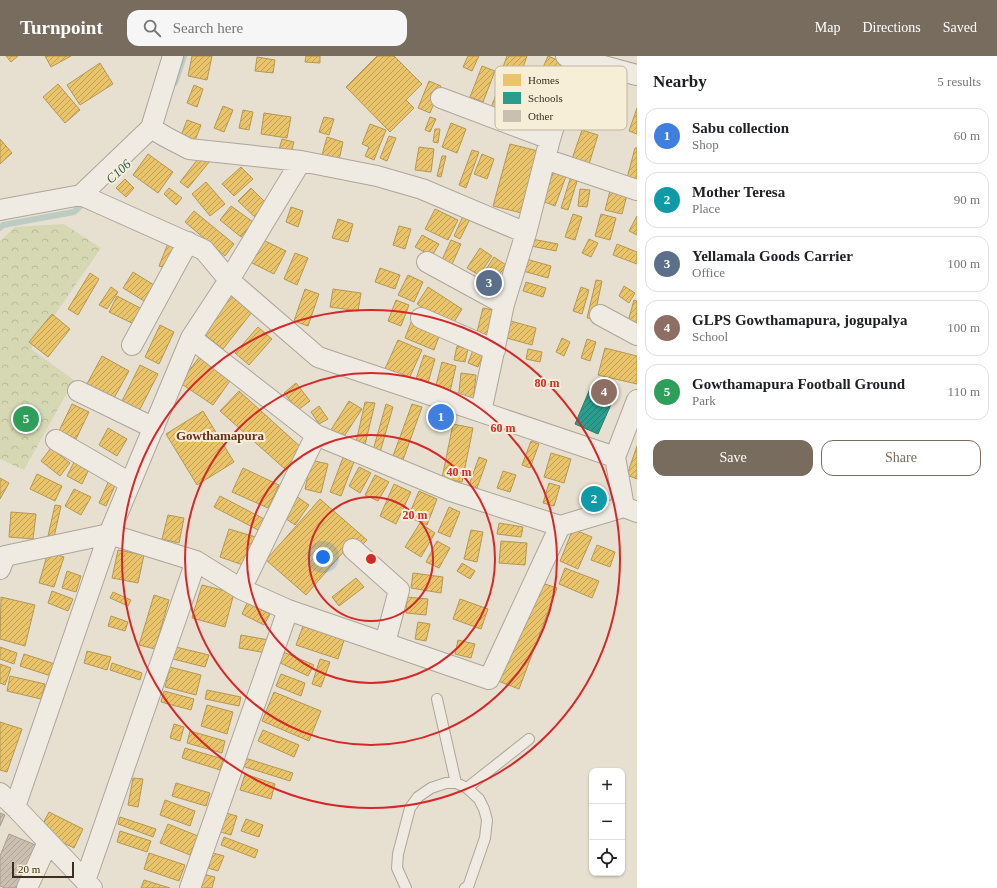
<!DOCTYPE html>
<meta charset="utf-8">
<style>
:root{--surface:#fff;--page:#f6f6f6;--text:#202124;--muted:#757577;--line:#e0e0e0;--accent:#786c5e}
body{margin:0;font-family:"Times New Roman",serif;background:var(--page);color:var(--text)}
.controls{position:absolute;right:12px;bottom:12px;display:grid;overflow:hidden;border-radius:8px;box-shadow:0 1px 3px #0004}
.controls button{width:36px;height:36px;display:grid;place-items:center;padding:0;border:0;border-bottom:1px solid var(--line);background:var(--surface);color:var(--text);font:20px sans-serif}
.scale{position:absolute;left:12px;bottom:10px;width:62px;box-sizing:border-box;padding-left:4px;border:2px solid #3d2e20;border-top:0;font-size:11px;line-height:14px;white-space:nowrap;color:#3d2e20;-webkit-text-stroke:3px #f7eed8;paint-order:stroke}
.you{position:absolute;left:323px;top:501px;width:14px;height:14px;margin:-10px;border:3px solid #fff;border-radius:50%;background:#1a73e8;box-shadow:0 0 0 6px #1a73e833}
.badge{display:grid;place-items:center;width:26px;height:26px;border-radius:50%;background:var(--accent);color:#fff;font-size:13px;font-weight:700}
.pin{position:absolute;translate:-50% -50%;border:2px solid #fff;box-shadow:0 1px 4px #0006}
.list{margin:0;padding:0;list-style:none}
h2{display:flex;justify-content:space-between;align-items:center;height:52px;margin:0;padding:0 16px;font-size:17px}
h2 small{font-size:13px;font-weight:400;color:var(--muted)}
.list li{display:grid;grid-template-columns:26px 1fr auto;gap:12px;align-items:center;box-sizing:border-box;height:56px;margin:0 8px 8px;padding:0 8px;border:1px solid var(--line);border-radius:12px}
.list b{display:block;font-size:15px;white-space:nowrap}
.list p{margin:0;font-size:13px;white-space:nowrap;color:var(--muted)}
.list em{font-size:13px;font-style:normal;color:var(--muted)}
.actions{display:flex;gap:8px;padding:12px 16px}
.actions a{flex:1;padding:9px 0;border:1px solid var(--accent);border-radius:12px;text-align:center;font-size:14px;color:var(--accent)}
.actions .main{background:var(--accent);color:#fff}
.icon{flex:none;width:22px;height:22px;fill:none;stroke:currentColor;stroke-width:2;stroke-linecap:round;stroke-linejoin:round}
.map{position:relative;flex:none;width:637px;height:832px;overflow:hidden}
header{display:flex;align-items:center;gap:24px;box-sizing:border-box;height:56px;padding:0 20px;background:var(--accent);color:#fff}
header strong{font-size:19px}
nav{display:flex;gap:22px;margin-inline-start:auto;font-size:14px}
.search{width:280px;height:36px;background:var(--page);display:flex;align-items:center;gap:10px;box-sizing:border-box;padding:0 14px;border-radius:12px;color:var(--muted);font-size:15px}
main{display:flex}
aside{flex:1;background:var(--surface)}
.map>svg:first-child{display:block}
.forest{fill:url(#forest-crowns)}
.homes{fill:url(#homes-hatch);stroke:#b59754}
.schools{fill:url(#schools-hatch);stroke:#307c6e}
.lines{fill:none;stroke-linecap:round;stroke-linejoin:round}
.stream{stroke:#bcccc2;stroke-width:6}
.building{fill:url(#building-hatch);stroke:#a89c90}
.lane-casing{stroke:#ada599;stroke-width:12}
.street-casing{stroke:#ada599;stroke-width:22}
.lane{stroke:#efebe3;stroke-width:10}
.street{stroke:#efebe3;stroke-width:20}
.ring{fill:none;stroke:#d62828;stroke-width:2}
.labels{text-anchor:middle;stroke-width:4;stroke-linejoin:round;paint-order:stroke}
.water-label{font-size:13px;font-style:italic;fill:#2f5d5a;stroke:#f7eed8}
.neighbourhood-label{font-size:13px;font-weight:bold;fill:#6b2e1e;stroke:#f7eed8}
.key{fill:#f7eed8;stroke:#bfb4a1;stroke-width:1}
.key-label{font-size:11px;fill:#3d2e20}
.centre{fill:#d62828;stroke:#f7eed8;stroke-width:2}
.ring-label{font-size:12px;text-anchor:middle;font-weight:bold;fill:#d62828;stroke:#f7eed8;stroke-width:4;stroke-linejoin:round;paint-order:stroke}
</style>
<header>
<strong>Turnpoint</strong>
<div class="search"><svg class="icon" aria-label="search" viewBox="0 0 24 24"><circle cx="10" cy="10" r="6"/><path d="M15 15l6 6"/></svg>Search here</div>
<nav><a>Map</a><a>Directions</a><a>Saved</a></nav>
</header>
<main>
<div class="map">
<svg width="637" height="832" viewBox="0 0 637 832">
<defs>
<pattern id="forest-crowns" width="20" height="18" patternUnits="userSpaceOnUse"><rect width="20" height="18" fill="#d6d7b3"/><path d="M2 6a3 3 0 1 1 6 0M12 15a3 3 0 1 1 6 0" fill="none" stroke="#b9b99a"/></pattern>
<pattern id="homes-hatch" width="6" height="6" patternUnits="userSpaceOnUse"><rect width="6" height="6" fill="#e9c46a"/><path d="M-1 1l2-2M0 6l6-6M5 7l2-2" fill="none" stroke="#bea057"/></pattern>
<pattern id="schools-hatch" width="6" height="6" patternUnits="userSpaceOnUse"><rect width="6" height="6" fill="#2a9d8f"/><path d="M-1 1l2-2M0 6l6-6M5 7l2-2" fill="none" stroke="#258074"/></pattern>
<pattern id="building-hatch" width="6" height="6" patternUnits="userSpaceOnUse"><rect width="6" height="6" fill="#cbbfb2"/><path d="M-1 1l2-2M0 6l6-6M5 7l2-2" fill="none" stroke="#afa499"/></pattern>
</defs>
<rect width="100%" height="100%" fill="#e7e0d1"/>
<path class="forest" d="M 64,168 L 101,192 L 31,293 L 74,324 L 24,414 L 0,403 L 0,185 L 15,171 Z"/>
<path class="homes" d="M 6,0 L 18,0 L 11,6 Z
M 45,0 L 71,0 L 51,11 Z
M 192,0 L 212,0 L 207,24 L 188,20 Z
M 306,0 L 320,0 L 320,7 L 305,6 Z
M 377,0 L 394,0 L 422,28 L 406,44 L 414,52 L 390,76 L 346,31 Z
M 468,0 L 479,0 L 472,15 L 463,11 Z
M 507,0 L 527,0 L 516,31 L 498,25 Z
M 548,0 L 562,6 L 556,20 L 542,14 Z
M 257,1 L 275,4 L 273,17 L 255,15 Z
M 100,7 L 113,28 L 80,49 L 67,29 Z
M 482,10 L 495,15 L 483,46 L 470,41 Z
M 429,25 L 441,30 L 430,57 L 418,52 Z
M 58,28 L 80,54 L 65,67 L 43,41 Z
M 500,28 L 515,34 L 504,63 L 489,57 Z
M 194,29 L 203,33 L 197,51 L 187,47 Z
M 223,50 L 233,54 L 224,76 L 214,72 Z
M 637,52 L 637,78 L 629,75 Z
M 243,54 L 253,56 L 249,74 L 239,72 Z
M 264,57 L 291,61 L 287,82 L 261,78 Z
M 324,61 L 334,63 L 329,79 L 319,76 Z
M 430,61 L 436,63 L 430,76 L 425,74 Z
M 187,64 L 201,69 L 193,90 L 179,85 Z
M 451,67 L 466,73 L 457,97 L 442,91 Z
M 370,68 L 386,74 L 374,104 L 365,100 L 369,91 L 362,88 Z
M 435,73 L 440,73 L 438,87 L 433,86 Z
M 582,74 L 598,79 L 589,108 L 572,103 Z
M 389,80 L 396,82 L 387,105 L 380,102 Z
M 327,81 L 343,86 L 339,104 L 322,99 Z
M 0,83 L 12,97 L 0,108 Z
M 282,83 L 294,86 L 290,100 L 278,97 Z
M 510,88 L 542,96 L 526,158 L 493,150 Z
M 419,91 L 434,93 L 431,116 L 415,114 Z
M 635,92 L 637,92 L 637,125 L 627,122 Z
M 472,94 L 479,96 L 466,132 L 459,129 Z
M 148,98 L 173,116 L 158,137 L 133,119 Z
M 482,98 L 494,103 L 487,123 L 474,118 Z
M 201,99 L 210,105 L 188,132 L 180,126 Z
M 442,100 L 446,100 L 441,121 L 437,120 Z
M 556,110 L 568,115 L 555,150 L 542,145 Z
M 241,111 L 253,123 L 234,140 L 222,128 Z
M 572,117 L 579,119 L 568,154 L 561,152 Z
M 125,123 L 134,132 L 126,141 L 116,132 Z
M 206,126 L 225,148 L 210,160 L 192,138 Z
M 611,131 L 628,135 L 622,158 L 605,154 Z
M 169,132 L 182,142 L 176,149 L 164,138 Z
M 251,132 L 271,152 L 259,165 L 238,145 Z
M 580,133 L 590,134 L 587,151 L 578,150 Z
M 231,150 L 253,166 L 241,181 L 220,164 Z
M 291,151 L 303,155 L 298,171 L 286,166 Z
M 435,153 L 458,164 L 448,184 L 425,173 Z
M 194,155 L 234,188 L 225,200 L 185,166 Z
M 573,158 L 582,161 L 575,184 L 565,181 Z
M 601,158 L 616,162 L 610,184 L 595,180 Z
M 463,160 L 470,163 L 460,183 L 454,180 Z
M 637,160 L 637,179 L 629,175 Z
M 338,163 L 353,168 L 348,186 L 332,182 Z
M 399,170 L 411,173 L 405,193 L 393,189 Z
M 422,179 L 439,188 L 432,200 L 415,191 Z
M 261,183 L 286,195 L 274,218 L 250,206 Z
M 532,183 L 558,188 L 556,195 L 531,190 Z
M 589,183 L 598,187 L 591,201 L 582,197 Z
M 451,184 L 461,188 L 450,213 L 440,208 Z
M 169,185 L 177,189 L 168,213 L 159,210 Z
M 617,188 L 637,196 L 637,208 L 613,199 Z
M 480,192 L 492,200 L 479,219 L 467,212 Z
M 295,197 L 308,202 L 297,229 L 284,223 Z
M 494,201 L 506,209 L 493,228 L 481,221 Z
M 526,203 L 551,210 L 548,222 L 523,215 Z
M 380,212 L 400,219 L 395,233 L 375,226 Z
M 133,216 L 154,229 L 144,245 L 123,232 Z
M 90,217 L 99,223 L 78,259 L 68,253 Z
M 408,219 L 423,226 L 414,246 L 398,239 Z
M 596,224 L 602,225 L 594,263 L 587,262 Z
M 526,226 L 546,232 L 543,241 L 523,235 Z
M 624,230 L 635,237 L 629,247 L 619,240 Z
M 111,231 L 118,236 L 107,253 L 99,249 Z
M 428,231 L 462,253 L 451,271 L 417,248 Z
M 581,231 L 589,234 L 582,258 L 573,255 Z
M 305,233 L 319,238 L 308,270 L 294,265 Z
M 333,233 L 361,237 L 358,255 L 330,251 Z
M 228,237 L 252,256 L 223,293 L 199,274 Z
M 117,240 L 146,255 L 138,270 L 109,256 Z
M 396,244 L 409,249 L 401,270 L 388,265 Z
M 634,244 L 637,245 L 637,272 L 627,269 Z
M 483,252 L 498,255 L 492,284 L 476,280 Z
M 52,258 L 70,273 L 48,301 L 29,286 Z
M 412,264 L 441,275 L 434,294 L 405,282 Z
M 507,264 L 536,272 L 532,289 L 503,281 Z
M 160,269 L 174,276 L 159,308 L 145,301 Z
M 258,271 L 272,283 L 249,309 L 235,297 Z
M 562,282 L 570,286 L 564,300 L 556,296 Z
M 587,283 L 596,286 L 590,305 L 581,302 Z
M 398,284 L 422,294 L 407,327 L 383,317 Z
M 475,289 L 485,293 L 478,311 L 468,307 Z
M 457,290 L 468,293 L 465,306 L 454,304 Z
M 605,292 L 637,300 L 637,328 L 598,319 Z
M 528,293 L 542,296 L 540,306 L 526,303 Z
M 424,299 L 435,303 L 427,330 L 415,326 Z
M 102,300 L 129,315 L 114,342 L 87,328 Z
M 200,300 L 232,322 L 213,349 L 180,327 Z
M 442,306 L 456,310 L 449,340 L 434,337 Z
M 140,309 L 158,318 L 138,357 L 120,349 Z
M 461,317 L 476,319 L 473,347 L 458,345 Z
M 296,327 L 310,345 L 298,354 L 284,337 Z
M 239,335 L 304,394 L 286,414 L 220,355 Z
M 349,345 L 362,353 L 341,385 L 329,377 Z
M 365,346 L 375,347 L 364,393 L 355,391 Z
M 72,348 L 89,356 L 76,383 L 59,375 Z
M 386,348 L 393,351 L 379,400 L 372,398 Z
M 412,348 L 422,351 L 403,404 L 393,400 Z
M 319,350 L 328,363 L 319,368 L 311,356 Z
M 203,355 L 234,406 L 197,429 L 166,378 Z
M 453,368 L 473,372 L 462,426 L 442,422 Z
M 108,372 L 127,383 L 117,400 L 99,389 Z
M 531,385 L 539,388 L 530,412 L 522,409 Z
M 637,390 L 637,423 L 627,419 Z
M 51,392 L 70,407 L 60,420 L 41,405 Z
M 551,397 L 571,403 L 564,427 L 544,421 Z
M 344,399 L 355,403 L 341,440 L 330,436 Z
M 479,401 L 487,404 L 477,432 L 469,429 Z
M 311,404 L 328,408 L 321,437 L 305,433 Z
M 74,406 L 89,413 L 82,428 L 67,420 Z
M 359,411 L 371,417 L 360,437 L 349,430 Z
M 243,412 L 279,429 L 268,452 L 232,436 Z
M 503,415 L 516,419 L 510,436 L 497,432 Z
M 37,418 L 62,430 L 55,445 L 30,433 Z
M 375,419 L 389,426 L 378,445 L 365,439 Z
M 0,422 L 9,427 L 0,443 Z
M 110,422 L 117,425 L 106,450 L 99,447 Z
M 549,427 L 560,430 L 554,450 L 543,447 Z
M 394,428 L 411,436 L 396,468 L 380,460 Z
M 74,433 L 91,441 L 81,459 L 65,450 Z
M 419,435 L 437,443 L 427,469 L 408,461 Z
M 220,440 L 268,465 L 262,476 L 214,451 Z
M 296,440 L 309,449 L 295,469 L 282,460 Z
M 320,443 L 367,484 L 359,492 L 352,486 L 306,539 L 266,504 Z
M 55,449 L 61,450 L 54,481 L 48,480 Z
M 449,451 L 460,456 L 450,481 L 438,476 Z
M 11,456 L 36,458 L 33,483 L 9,481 Z
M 168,459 L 184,462 L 179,487 L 162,483 Z
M 420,467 L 435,477 L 421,501 L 405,491 Z
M 499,467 L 523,471 L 521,481 L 497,478 Z
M 229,473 L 259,482 L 249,511 L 220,501 Z
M 573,473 L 592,481 L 578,513 L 560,505 Z
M 471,474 L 483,476 L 477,506 L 464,503 Z
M 437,485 L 450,492 L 439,512 L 426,506 Z
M 501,485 L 527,487 L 525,509 L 499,507 Z
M 597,489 L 615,496 L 610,511 L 591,504 Z
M 118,494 L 144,499 L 138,527 L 112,522 Z
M 48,496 L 64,501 L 54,531 L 39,527 Z
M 462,507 L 475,515 L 470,523 L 457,515 Z
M 565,512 L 599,525 L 592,542 L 559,528 Z
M 67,515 L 81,520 L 76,536 L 62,532 Z
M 413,517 L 443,521 L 441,537 L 411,532 Z
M 356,522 L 364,531 L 339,550 L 332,541 Z
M 536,525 L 557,532 L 519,633 L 498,625 Z
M 202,529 L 234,537 L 225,571 L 192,562 Z
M 52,535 L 73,543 L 68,555 L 48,547 Z
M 113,536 L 131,544 L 128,550 L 110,542 Z
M 154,539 L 169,544 L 155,593 L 139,589 Z
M 1,541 L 35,549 L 25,590 L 0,583 Z
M 407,541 L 428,543 L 426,559 L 406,557 Z
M 460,543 L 488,553 L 481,573 L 453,563 Z
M 247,547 L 270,558 L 264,569 L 242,558 Z
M 111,560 L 128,566 L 125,575 L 108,570 Z
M 418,566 L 430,568 L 426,585 L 415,583 Z
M 303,570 L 344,584 L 338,603 L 296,589 Z
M 241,579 L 269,584 L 266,597 L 239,592 Z
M 458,584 L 475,588 L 471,602 L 455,598 Z
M 0,591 L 17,597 L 14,608 L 0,603 Z
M 176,591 L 209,599 L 205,611 L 173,603 Z
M 87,595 L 111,601 L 107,614 L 84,607 Z
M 281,595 L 314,609 L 308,620 L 276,605 Z
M 24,598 L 55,608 L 51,620 L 20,610 Z
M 320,603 L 330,606 L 321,631 L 312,628 Z
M 112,607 L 142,617 L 140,624 L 110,614 Z
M 0,608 L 11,612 L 5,629 L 0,627 Z
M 170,611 L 201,619 L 196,639 L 165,631 Z
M 281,618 L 305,627 L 301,640 L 276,630 Z
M 10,620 L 45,628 L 41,643 L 7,635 Z
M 207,634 L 241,641 L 239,650 L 205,643 Z
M 164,635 L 194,643 L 191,654 L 161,646 Z
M 274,636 L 321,655 L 309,685 L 262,665 Z
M 207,649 L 233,656 L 227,678 L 201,670 Z
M 0,666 L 22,673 L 7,716 L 0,714 Z
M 174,668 L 184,671 L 180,685 L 170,682 Z
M 263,674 L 299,689 L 294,701 L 258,685 Z
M 190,675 L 225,685 L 222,697 L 187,687 Z
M 185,692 L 223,703 L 220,714 L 182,702 Z
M 245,702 L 293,717 L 290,725 L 242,710 Z
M 245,718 L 275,728 L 271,743 L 240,734 Z
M 133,722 L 143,723 L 138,751 L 128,749 Z
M 176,727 L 210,737 L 206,750 L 172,740 Z
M 165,744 L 195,755 L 190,770 L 160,759 Z
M 49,756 L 83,773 L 74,792 L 39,775 Z
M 222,756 L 237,760 L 231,779 L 217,775 Z
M 120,761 L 156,773 L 153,781 L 118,768 Z
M 246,763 L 263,769 L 259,781 L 241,775 Z
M 168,768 L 198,780 L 190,799 L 160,787 Z
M 120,775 L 151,785 L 147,796 L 117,786 Z
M 224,781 L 258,794 L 255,802 L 221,789 Z
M 149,797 L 185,809 L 179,825 L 144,813 Z
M 213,797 L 224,800 L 218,815 L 208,812 Z
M 202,818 L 215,821 L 212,832 L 199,832 Z
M 144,824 L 170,832 L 141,832 Z"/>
<path class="schools" d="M 592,328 L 616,337 L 598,378 L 575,368 Z"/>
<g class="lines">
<path class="stream" d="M 175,27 L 184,0
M 0,172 L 3,169 L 74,156 L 86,145"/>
</g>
<path class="building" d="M 0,757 L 5,759 L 0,770 Z
M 9,778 L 38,790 L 21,832 L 5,832 L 0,830 L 0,800 Z"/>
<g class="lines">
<defs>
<path id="lane" d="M 437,643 L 456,727
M 467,732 L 529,683
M 406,832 L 397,812 L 398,798 L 410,752 L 418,741 L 431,732 L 446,727 L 456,727 L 467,732 L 479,743 L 484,753 L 487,764 L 485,782 L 468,831 L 465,832"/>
<path id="street" d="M 566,0 L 637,19
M 441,42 L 550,83
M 151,72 L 166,81 L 189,93 L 301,105 L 377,120 L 422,133 L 526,177
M 545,103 L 637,134
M 81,139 L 151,72 L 173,0
M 0,154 L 81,139 L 204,194 L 229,224 L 318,301 L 615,401 L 624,451
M 427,206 L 504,248
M 600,259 L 637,279
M 421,262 L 495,294
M 191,282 L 316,379 L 451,435 L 560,470 L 624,451 L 637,456
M 132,289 L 188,186
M 78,335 L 154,372
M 481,356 L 504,248 L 526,177 L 550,83 L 575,0
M 56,384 L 130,427
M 615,401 L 637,344
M 353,493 L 399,534 L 385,587
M 0,513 L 5,500 L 109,478 L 196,505 L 241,533 L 288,554 L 489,623 L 560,470
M 241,533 L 316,379
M 0,737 L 15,751 L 92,832
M 15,751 L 109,478 L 191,282 L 229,224 L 301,105
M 85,825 L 196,505
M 27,832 L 48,786
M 190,832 L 288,554"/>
</defs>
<use href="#lane" class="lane-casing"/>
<use href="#street" class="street-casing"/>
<use href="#lane" class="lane"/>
<use href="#street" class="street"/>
</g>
<g class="ring">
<circle cx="371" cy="503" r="62"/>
<circle cx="371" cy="503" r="124"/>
<circle cx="371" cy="503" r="186"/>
<circle cx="371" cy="503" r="249"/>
</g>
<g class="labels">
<g class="water-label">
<text transform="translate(118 115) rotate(-43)" y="5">C106</text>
</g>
<g class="neighbourhood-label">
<text x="220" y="384">Gowthamapura</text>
</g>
</g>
<rect x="495" y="10" width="132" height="64" rx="6" class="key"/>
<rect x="503" y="18" width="18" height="12" fill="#e9c46a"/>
<rect x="503" y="36" width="18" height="12" fill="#2a9d8f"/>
<rect x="503" y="54" width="18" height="12" fill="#cbbfb2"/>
<g class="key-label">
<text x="528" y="28">Homes</text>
<text x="528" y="46">Schools</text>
<text x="528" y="64">Other</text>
</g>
<circle cx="371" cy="503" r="6" class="centre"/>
<g class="ring-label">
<text x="547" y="331">80 m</text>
<text x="503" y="376">60 m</text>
<text x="459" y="420">40 m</text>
<text x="415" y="463">20 m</text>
</g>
</svg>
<div class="controls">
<button>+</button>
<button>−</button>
<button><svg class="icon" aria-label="locate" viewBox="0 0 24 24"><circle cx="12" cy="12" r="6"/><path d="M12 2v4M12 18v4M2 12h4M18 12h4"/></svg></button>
</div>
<div class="scale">20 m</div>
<div class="you"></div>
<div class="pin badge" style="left:441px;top:361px;background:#3f7fe0">1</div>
<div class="pin badge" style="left:594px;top:443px;background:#0f9aa8">2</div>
<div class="pin badge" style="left:489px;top:227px;background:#5c6f8a">3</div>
<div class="pin badge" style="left:604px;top:336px;background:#8d6e63">4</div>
<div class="pin badge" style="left:26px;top:363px;background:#2e9e5b">5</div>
</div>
<aside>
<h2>Nearby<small>5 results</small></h2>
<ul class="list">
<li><span class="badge" style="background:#3f7fe0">1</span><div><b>Sabu collection</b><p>Shop</p></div><em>60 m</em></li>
<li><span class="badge" style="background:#0f9aa8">2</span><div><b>Mother Teresa</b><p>Place</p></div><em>90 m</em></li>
<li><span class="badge" style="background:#5c6f8a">3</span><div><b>Yellamala Goods Carrier</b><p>Office</p></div><em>100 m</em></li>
<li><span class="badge" style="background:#8d6e63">4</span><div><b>GLPS Gowthamapura, jogupalya</b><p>School</p></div><em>100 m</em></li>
<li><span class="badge" style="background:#2e9e5b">5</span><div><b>Gowthamapura Football Ground</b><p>Park</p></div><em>110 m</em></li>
</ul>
<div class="actions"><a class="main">Save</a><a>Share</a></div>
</aside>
</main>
